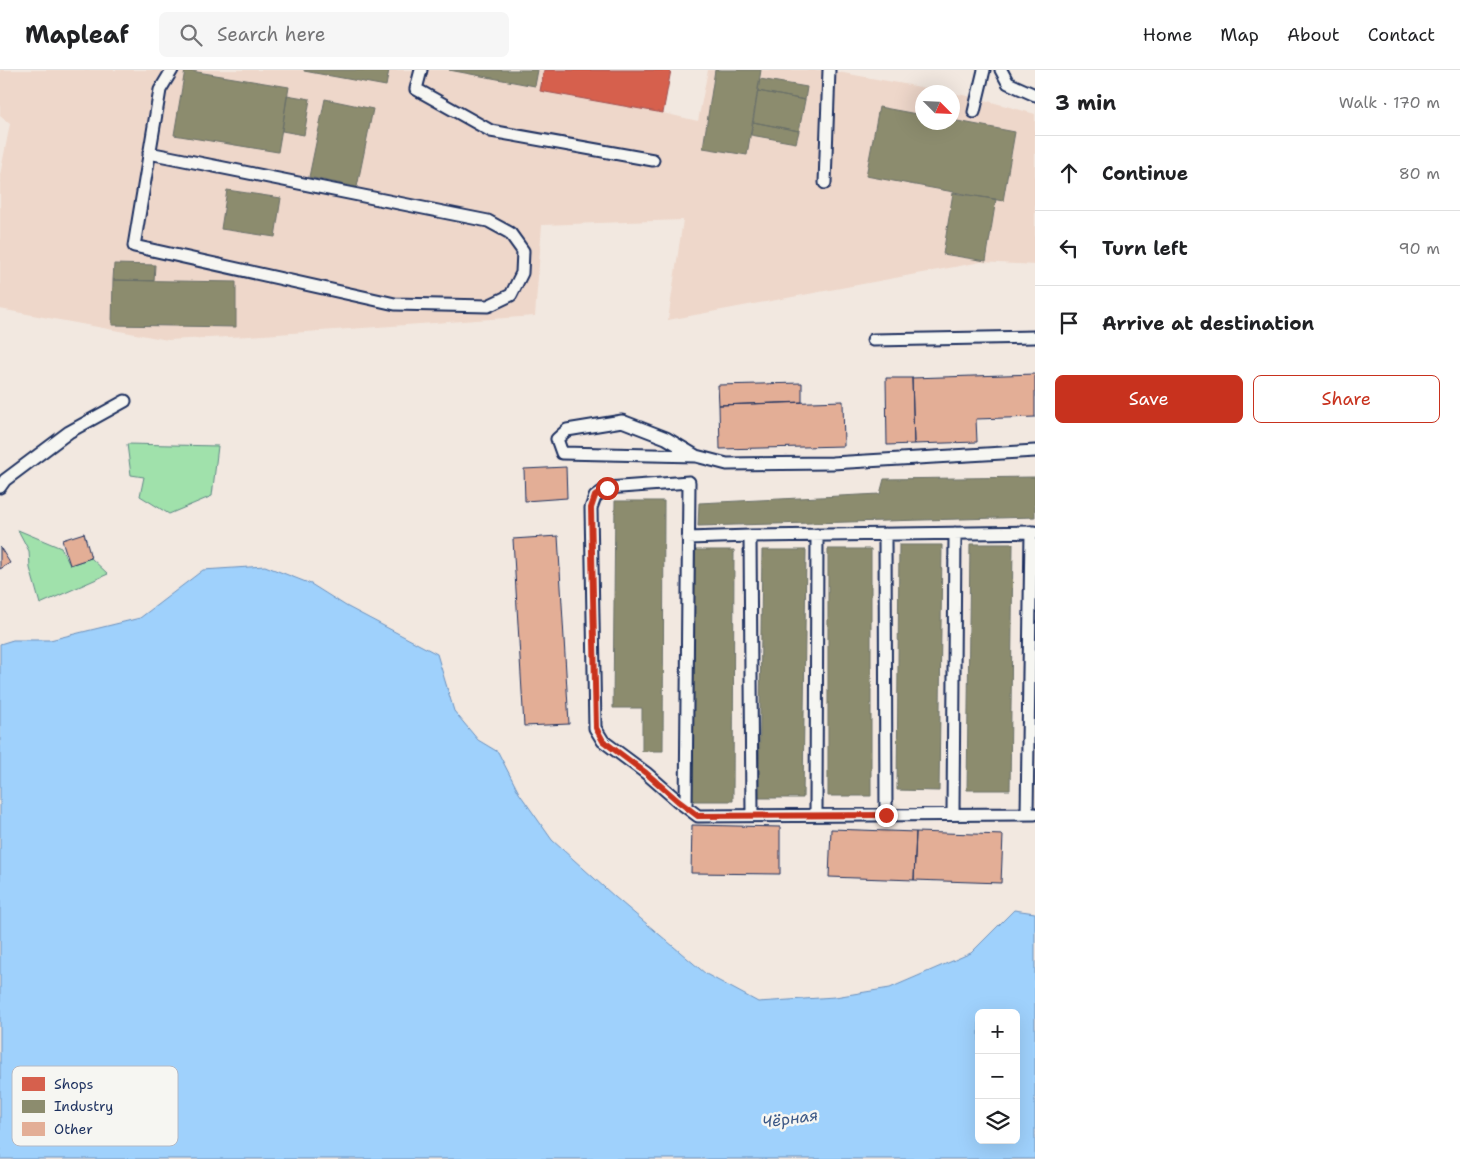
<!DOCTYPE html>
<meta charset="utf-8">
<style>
:root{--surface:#fff;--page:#f6f6f6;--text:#202124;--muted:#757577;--line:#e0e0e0;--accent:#c8321e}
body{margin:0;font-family:"Shantell Sans",sans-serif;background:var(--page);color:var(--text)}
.controls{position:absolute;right:15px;bottom:15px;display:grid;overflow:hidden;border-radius:8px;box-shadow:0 5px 20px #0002}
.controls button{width:45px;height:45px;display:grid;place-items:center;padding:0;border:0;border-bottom:1px solid var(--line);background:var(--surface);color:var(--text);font:25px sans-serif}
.compass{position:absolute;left:915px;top:15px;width:45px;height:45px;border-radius:50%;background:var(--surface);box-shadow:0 5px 20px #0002;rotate:114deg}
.stop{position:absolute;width:15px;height:15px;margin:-11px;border:4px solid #c8321e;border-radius:50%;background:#fff}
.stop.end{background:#c8321e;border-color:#fff;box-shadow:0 1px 5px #0008}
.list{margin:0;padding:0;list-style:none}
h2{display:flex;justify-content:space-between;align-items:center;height:65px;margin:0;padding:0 20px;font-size:21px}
h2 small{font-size:16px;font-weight:400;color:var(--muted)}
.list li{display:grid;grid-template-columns:32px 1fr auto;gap:15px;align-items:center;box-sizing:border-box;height:75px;padding:0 20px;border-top:1px solid var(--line)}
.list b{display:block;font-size:19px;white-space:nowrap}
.list em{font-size:16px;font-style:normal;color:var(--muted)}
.actions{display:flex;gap:10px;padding:15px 20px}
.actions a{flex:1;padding:11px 0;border:1px solid var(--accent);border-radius:8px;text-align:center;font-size:18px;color:var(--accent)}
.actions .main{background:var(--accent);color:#fff}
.icon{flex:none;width:28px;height:28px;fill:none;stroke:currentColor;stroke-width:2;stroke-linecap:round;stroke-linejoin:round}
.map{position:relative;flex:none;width:1035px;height:1089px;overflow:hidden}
header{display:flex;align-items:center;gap:30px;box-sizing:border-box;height:70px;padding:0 25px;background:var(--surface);border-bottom:1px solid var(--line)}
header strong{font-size:24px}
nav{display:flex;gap:28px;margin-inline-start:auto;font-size:18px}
.search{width:350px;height:45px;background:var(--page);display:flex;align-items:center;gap:12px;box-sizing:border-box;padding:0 18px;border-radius:8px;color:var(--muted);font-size:19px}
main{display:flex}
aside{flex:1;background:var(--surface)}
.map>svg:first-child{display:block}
.built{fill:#eed7ca}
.green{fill:#a0e1ab;stroke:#5e8884}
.water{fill:#9fd1fc;stroke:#6a90bd;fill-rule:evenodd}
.shops{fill:#d6604d;stroke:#9e5152}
.industry{fill:#8c8c6e;stroke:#6a7069}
.building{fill:#e3ae96;stroke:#1b2f5e}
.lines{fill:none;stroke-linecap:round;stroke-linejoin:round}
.lane-casing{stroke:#1b2f5e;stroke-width:15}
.lane{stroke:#f6f6f2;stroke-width:11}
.route{stroke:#c8321e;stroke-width:6}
.labels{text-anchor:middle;stroke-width:5;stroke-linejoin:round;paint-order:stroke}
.water-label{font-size:16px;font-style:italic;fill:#3c5886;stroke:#f6f6f2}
.key{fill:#f6f6f2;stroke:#b4bac6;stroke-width:1}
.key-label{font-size:14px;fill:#1b2f5e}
</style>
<header>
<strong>Mapleaf</strong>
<div class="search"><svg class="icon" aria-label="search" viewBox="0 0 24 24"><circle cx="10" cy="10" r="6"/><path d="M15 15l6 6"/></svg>Search here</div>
<nav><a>Home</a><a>Map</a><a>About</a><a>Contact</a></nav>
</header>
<main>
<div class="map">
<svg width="1035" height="1089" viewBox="0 0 1035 1089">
<rect width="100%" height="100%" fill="#f2e8e0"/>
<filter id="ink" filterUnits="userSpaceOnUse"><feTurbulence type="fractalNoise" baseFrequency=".02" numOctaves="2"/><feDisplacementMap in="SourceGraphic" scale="10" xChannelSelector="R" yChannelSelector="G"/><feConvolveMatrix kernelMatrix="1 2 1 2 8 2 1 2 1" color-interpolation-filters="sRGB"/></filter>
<g filter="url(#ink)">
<path class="built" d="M 0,0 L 544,0 L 541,21 L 663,43 L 698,51 L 708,0 L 827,0 L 948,22 L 922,22 L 922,52 L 952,52 L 953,23 L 977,28 L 1035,44 L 1035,195 L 981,192 L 668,250 L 683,150 L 542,155 L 535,246 L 249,266 L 168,270 L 0,239 L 0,105 L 10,54 L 0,46 Z"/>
<path class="green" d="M 127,374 L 218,376 L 212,426 L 169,444 L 140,426 L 144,407 L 131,405 Z
M 18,460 L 61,478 L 70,495 L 91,488 L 108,504 L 40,534 L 30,498 L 29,481 Z"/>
<path class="water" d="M 265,496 L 311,514 L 346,536 L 437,584 L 454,641 L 478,670 L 498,682 L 519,723 L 552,770 L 615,827 L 706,904 L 758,932 L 835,927 L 890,918 L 971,883 L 1014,840 L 1035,843 L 1035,1089 L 0,1089 L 0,574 L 13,570 L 50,570 L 140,548 L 203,500 ZM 979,943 L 1016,943 L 1016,1070 L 979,1070 Z"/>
<path class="shops" d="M 544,0 L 671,0 L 663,43 L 540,21 Z"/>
<path class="industry" d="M 185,0 L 289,17 L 278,82 L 174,65 Z
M 304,0 L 389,0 L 386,16 L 304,1 Z
M 449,0 L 538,0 L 535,16 Z
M 715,0 L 761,0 L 747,85 L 703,78 Z
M 760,9 L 807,17 L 805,30 L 758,21 Z
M 758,21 L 805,30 L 799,61 L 753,52 Z
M 287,25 L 310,29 L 304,65 L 282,61 Z
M 325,29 L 373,39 L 357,117 L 309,107 Z
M 879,37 L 922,45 L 922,52 L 952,52 L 952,50 L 1015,62 L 1003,131 L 866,106 Z
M 753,52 L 799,61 L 796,73 L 751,65 Z
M 227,120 L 281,128 L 275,167 L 221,159 Z
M 953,123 L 996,129 L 986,191 L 943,184 Z
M 114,194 L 155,195 L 154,211 L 113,210 Z
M 113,210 L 236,212 L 236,257 L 112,255 Z
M 1035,407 L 1035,447 L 698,456 L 699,433 L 880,424 L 884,409 Z
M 615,431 L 664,431 L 663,681 L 642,681 L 642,638 L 613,638 Z
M 970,474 L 1013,474 L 1010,720 L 967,720 Z
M 899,475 L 942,475 L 939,721 L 897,720 Z
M 828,479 L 871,479 L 871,726 L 828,726 Z
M 691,480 L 734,480 L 733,731 L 691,731 Z
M 762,480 L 806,480 L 803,728 L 759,728 Z"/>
<path class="building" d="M 1035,304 L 1035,347 L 976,349 L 977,372 L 914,374 L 912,308 Z
M 886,308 L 912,308 L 914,374 L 887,375 Z
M 802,313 L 802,332 L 719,335 L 718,315 Z
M 843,331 L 844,376 L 720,379 L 719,335 Z
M 566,397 L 567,428 L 525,431 L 524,399 Z
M 84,463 L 91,488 L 70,495 L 62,470 Z
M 558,466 L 569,654 L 524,656 L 513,469 Z
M 0,477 L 10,493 L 0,499 Z
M 692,755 L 780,757 L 780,804 L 691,803 Z
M 831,759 L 916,762 L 914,810 L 829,807 Z
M 916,762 L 1003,765 L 1001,813 L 914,810 Z"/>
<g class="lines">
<defs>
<path id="lane" d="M 421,0 L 416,19 L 491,61 L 653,90
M 1001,0 L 1008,13 L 1035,25
M 974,42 L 984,0
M 149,83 L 488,151 L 510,163 L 523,181 L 522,203 L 511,225 L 488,236 L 395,234 L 134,176 L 160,20 L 172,0
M 825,113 L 829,0
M 873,270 L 1035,267
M 696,386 L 666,368 L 622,351 L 567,360 L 557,369 L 562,383 L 696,386 L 727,394 L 832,393 L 1035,381
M 0,417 L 5,410 L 69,362 L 125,331
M 885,464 L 886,745
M 750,466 L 1035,462
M 688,468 L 750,466 L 752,745
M 686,737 L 689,412 L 607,418 L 595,427 L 591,438 L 595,658 L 603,671 L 646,703 L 678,731 L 698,746 L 1035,744
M 953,744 L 955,463
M 1027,744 L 1031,462
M 816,745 L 817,465"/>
</defs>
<use href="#lane" class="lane-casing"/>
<use href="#lane" class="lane"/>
</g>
</g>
<g class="lines" filter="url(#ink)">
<path class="route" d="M 607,418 L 595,426 L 591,438 L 596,658 L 603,671 L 646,703 L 678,731 L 698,746 L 886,745"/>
</g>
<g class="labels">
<g class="water-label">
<text transform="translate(790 1048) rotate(-8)" y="6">Чёрная</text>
</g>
</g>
<rect x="12" y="996" width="166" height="80" rx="8" class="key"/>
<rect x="22" y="1007" width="23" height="14" fill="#d6604d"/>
<rect x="22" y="1030" width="23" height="13" fill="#8c8c6e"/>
<rect x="22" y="1052" width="23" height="14" fill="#e3ae96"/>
<g class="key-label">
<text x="54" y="1019">Shops</text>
<text x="54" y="1041">Industry</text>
<text x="54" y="1064">Other</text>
</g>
</svg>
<div class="controls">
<button>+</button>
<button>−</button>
<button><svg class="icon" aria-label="layers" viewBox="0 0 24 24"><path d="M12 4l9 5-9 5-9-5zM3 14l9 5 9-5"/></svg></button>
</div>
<svg class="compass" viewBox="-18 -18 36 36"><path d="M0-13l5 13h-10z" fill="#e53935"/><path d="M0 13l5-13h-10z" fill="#757577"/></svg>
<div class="stop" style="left:607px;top:418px"></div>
<div class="stop end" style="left:886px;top:745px"></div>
</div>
<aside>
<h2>3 min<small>Walk · 170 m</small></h2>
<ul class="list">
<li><svg class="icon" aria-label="ahead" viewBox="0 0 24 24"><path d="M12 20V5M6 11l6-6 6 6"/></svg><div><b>Continue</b></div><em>80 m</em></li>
<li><svg class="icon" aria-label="left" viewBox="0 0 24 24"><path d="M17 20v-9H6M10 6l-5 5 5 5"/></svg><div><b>Turn left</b></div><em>90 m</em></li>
<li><svg class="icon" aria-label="arrive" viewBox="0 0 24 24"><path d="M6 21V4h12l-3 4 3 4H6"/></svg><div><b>Arrive at destination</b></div></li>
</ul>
<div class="actions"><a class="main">Save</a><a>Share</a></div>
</aside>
</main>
